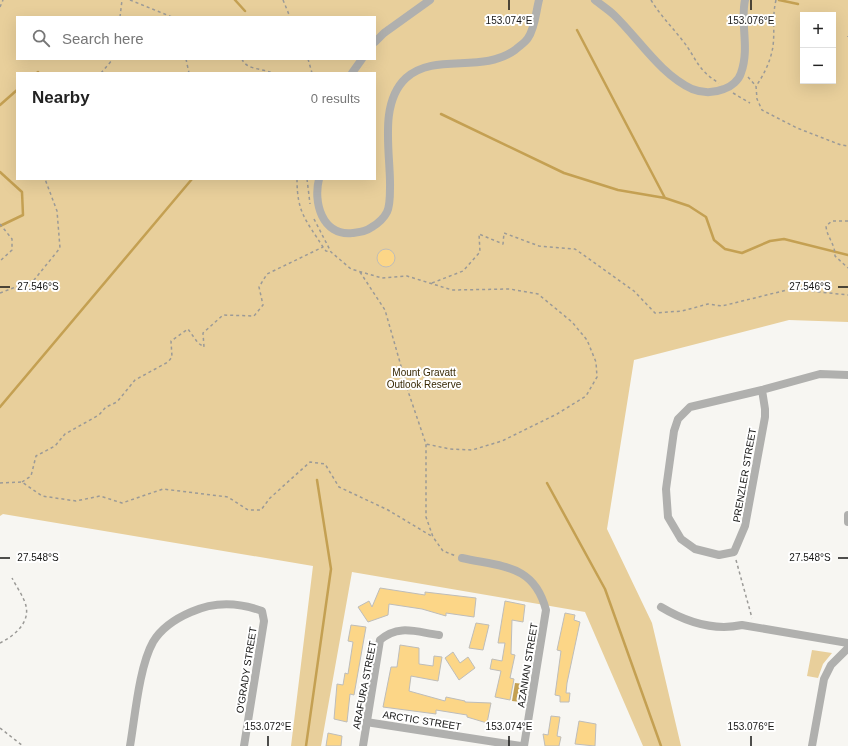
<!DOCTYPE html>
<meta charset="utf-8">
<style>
:root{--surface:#fff;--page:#f2f2f2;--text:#222;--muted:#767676;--line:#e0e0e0}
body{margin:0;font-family:Arial,sans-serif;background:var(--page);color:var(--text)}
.controls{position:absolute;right:12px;top:12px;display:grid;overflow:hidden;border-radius:0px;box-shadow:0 4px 16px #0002}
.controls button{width:36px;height:36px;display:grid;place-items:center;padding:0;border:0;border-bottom:1px solid var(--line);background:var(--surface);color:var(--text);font:20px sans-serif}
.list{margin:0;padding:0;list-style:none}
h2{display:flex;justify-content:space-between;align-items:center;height:52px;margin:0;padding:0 16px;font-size:17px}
h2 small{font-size:13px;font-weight:400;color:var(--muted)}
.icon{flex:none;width:22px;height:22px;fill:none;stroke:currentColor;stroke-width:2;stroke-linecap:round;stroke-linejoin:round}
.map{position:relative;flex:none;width:848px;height:746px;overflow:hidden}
.search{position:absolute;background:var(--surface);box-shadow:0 4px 16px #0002;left:16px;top:16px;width:360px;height:44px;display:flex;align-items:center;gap:10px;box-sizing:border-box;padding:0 14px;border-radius:0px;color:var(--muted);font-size:15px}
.panel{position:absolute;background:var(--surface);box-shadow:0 4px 16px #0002;left:16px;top:72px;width:360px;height:108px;border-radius:0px}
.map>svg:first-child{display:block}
.green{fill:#e8cf9b;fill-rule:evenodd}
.water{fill:#c4a052}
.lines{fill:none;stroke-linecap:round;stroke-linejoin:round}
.stream{stroke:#c4a052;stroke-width:2.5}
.building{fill:#fcd687;stroke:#bebdba}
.path{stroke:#9b9a97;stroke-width:1.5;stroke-dasharray:3 3;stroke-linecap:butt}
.minor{stroke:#b0b0ae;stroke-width:8}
.ticks{fill:none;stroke:#171716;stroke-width:1.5}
.labels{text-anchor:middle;stroke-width:4;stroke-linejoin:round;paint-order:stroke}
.park-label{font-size:10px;fill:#372804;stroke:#fff}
.street-label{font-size:10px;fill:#171716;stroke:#fff}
.ticks-label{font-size:10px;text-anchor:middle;fill:#171716;stroke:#fff;stroke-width:4;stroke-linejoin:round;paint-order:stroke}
</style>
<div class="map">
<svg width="848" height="746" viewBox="0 0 848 746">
<rect width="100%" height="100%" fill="#f7f6f2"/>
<path class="green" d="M 0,0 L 848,0 L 848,322 L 789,320 L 634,360 L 607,529 L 652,623 L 681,746 L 643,746 L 585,612 L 352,572 L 321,746 L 291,746 L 313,566 L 3,514 L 0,516 ZM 803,15 L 833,15 L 833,81 L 803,81 ZM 17,17 L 375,17 L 375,59 L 17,59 ZM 17,73 L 375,73 L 375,179 L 17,179 Z
M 812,650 L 832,653 L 823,664 L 818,678 L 807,676 Z"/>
<path class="water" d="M 515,683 L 524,684 L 521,702 L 512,701 Z"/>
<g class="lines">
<path class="stream" d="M 235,0 L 245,11
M 779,0 L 798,4
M 577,30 L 665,198
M 37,73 L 38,72
M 0,105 L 17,90
M 441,114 L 564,173 L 618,190 L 665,198 L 689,206 L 706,217 L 714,240 L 725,249 L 742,253 L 770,241 L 784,239 L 848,255
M 0,172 L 22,192 L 23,215 L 0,226
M 0,407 L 192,179
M 547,483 L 605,589 L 661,746
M 306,746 L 331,569 L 317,480"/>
</g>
<path class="building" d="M377 258a9 9 0 1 1 18 0a9 9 0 1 1-18 0Z
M 380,588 L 425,595 L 425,592 L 476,598 L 474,617 L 446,613 L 446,616 L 422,609 L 389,604 L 388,615 L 368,622 L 358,607 L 369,601 L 372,607 Z
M 505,601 L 525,605 L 523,622 L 512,620 L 511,654 L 515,655 L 510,678 L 514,679 L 510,700 L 495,697 L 501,671 L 490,669 L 492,659 L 502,661 L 505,643 L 498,643 Z
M 565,613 L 575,615 L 574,620 L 580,622 L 567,683 L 566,693 L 570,693 L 569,702 L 560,702 L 560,696 L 555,695 L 561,651 L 557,650 Z
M 476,623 L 489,625 L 483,650 L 469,648 Z
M 351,625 L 366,627 L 354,695 L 350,694 L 347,722 L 334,719 L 337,684 L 343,685 L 345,673 L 348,674 L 353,642 L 348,641 Z
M 400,645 L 419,648 L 419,664 L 433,666 L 434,656 L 442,657 L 438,681 L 411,676 L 409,691 L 445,701 L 446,697 L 465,701 L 465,702 L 491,703 L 487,723 L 467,717 L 467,715 L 436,710 L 436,714 L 383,707 L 391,667 L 397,667 Z
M 453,652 L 460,663 L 468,657 L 475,668 L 459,680 L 445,658 Z
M 551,716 L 560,717 L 557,736 L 561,737 L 559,746 L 545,746 L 543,734 L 548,735 Z
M 579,721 L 596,724 L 595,746 L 575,744 Z
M 328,733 L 342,736 L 341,746 L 326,746 Z"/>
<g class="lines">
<path class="path" d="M 130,0 L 172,17
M 283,0 L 290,17
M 651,0 C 660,15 672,27 683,41 C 697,59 697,70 719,83
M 776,0 C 772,16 775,30 773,46 C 771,60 764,75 756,86 L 757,99 L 762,110 L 797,128 L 841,145 L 848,146
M 0,7 L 3,0
M 120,17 L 122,0
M 848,36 L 848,37
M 186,59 L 189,73
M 242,59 C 246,70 262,68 272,73
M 308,59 L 312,73
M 101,73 L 113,59
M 748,77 L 756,86
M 733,93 L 750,103
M 297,179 C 297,213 306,220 323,247 L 326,251 L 330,252
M 307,179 L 310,204
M 314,219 L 331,252 L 351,269 L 382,278 L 407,276 L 452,290 L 510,289 L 538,294 L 572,322 L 587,340 L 596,362 L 597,377 L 586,396 L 557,414 L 502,441 L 472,450 L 450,449 L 426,444
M 848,221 L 832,221 L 826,226 C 827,238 835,243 835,256 L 848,268
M 0,224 L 12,239 L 12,250 L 0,261
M 360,272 L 385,310 L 409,394 L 426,444 L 426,517 L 433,537 L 443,551 L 456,556
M 432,283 L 463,271 L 480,252 L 479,234 L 503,244 L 504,233 L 539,246 L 575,249 L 634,291 L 655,313 L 682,311 L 708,304 L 722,306 L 791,289 L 848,295
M 0,293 L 34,280 L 60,248 L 57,211 L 45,179
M 22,482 L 31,476 L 36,456 L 55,446 L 65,434 L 99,415 L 106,407 L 117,402 L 135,380 L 168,362 L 172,357 L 171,341 L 188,329 L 198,343 L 204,347 L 203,333 L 223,315 L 254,316 L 263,305 L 259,287 L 267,274 L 323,247
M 0,483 L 22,482 L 42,496 L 76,501 L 100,496 L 122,503 L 163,489 L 228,497 L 248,510 L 261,510 L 270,498 L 310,462 L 325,464 L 339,487 L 388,510 L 433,537
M 736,560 L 752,618
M 0,643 C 14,636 30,623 26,606 C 24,597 16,586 12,578
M 0,728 L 23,746"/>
<path class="minor" d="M 595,0 C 601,5 609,10 614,15 C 639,39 660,74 692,89 C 702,93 714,93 724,89 C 731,87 739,80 741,73 C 750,48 740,23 745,0
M 375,42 L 384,33 L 430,0
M 352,73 L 362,59
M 319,179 C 313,202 322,236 352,233 C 360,232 365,232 372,227 C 377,224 384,218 387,212 C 390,206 390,196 390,188 C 391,155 378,104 406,78 C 435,52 482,74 515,50 C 519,46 525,43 528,38 C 535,28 536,11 539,0
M 762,390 L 765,409 L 765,417 L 745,526 L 734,552 L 719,555 L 695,549 L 681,539 L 668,517 L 666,489 L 674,431 L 678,419 L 690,407 L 762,390 L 820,374 L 848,375
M 848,515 L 848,522
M 462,558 C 502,567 534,564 546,610 L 524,746
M 661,607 C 686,622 714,631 742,625 L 848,643
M 366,722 L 521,746
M 130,746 C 135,717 139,667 153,642 C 162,627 177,618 191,612 C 215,601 238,602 262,611 L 264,621 L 244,746
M 363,746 L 380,640 C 399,624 416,632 439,635
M 812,746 L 824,679 L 831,665 L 848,648"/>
</g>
<path class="ticks" d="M 509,0 L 509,10M 751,0 L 751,10M 0,287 L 10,287M 838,287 L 848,287M 0,558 L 10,558M 838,558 L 848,558M 268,736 L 268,746M 509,736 L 509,746M 751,736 L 751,746"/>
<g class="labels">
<g class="park-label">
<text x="424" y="376">Mount Gravatt<tspan x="424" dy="12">Outlook Reserve</tspan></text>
</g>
<g class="street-label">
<text transform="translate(744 475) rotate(-80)" y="4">PRENZLER STREET</text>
<text transform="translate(527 665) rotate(-81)" y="4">AZANIAN STREET</text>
<text transform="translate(246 670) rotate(-81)" y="4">O'GRADY STREET</text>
<text transform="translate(364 685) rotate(-79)" y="4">ARAFURA STREET</text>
<text transform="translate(422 720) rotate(9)" y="4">ARCTIC STREET</text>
</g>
</g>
<g class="ticks-label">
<text x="509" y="24">153.074°E</text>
<text x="751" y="24">153.076°E</text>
<text x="38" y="290">27.546°S</text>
<text x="810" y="290">27.546°S</text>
<text x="38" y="561">27.548°S</text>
<text x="810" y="561">27.548°S</text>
<text x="268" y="730">153.072°E</text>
<text x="509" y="730">153.074°E</text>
<text x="751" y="730">153.076°E</text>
</g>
</svg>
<div class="controls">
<button>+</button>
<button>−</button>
</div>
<div class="search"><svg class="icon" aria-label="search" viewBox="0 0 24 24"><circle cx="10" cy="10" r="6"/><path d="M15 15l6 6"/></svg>Search here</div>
<section class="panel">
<h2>Nearby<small>0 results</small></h2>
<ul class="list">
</ul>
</section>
</div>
